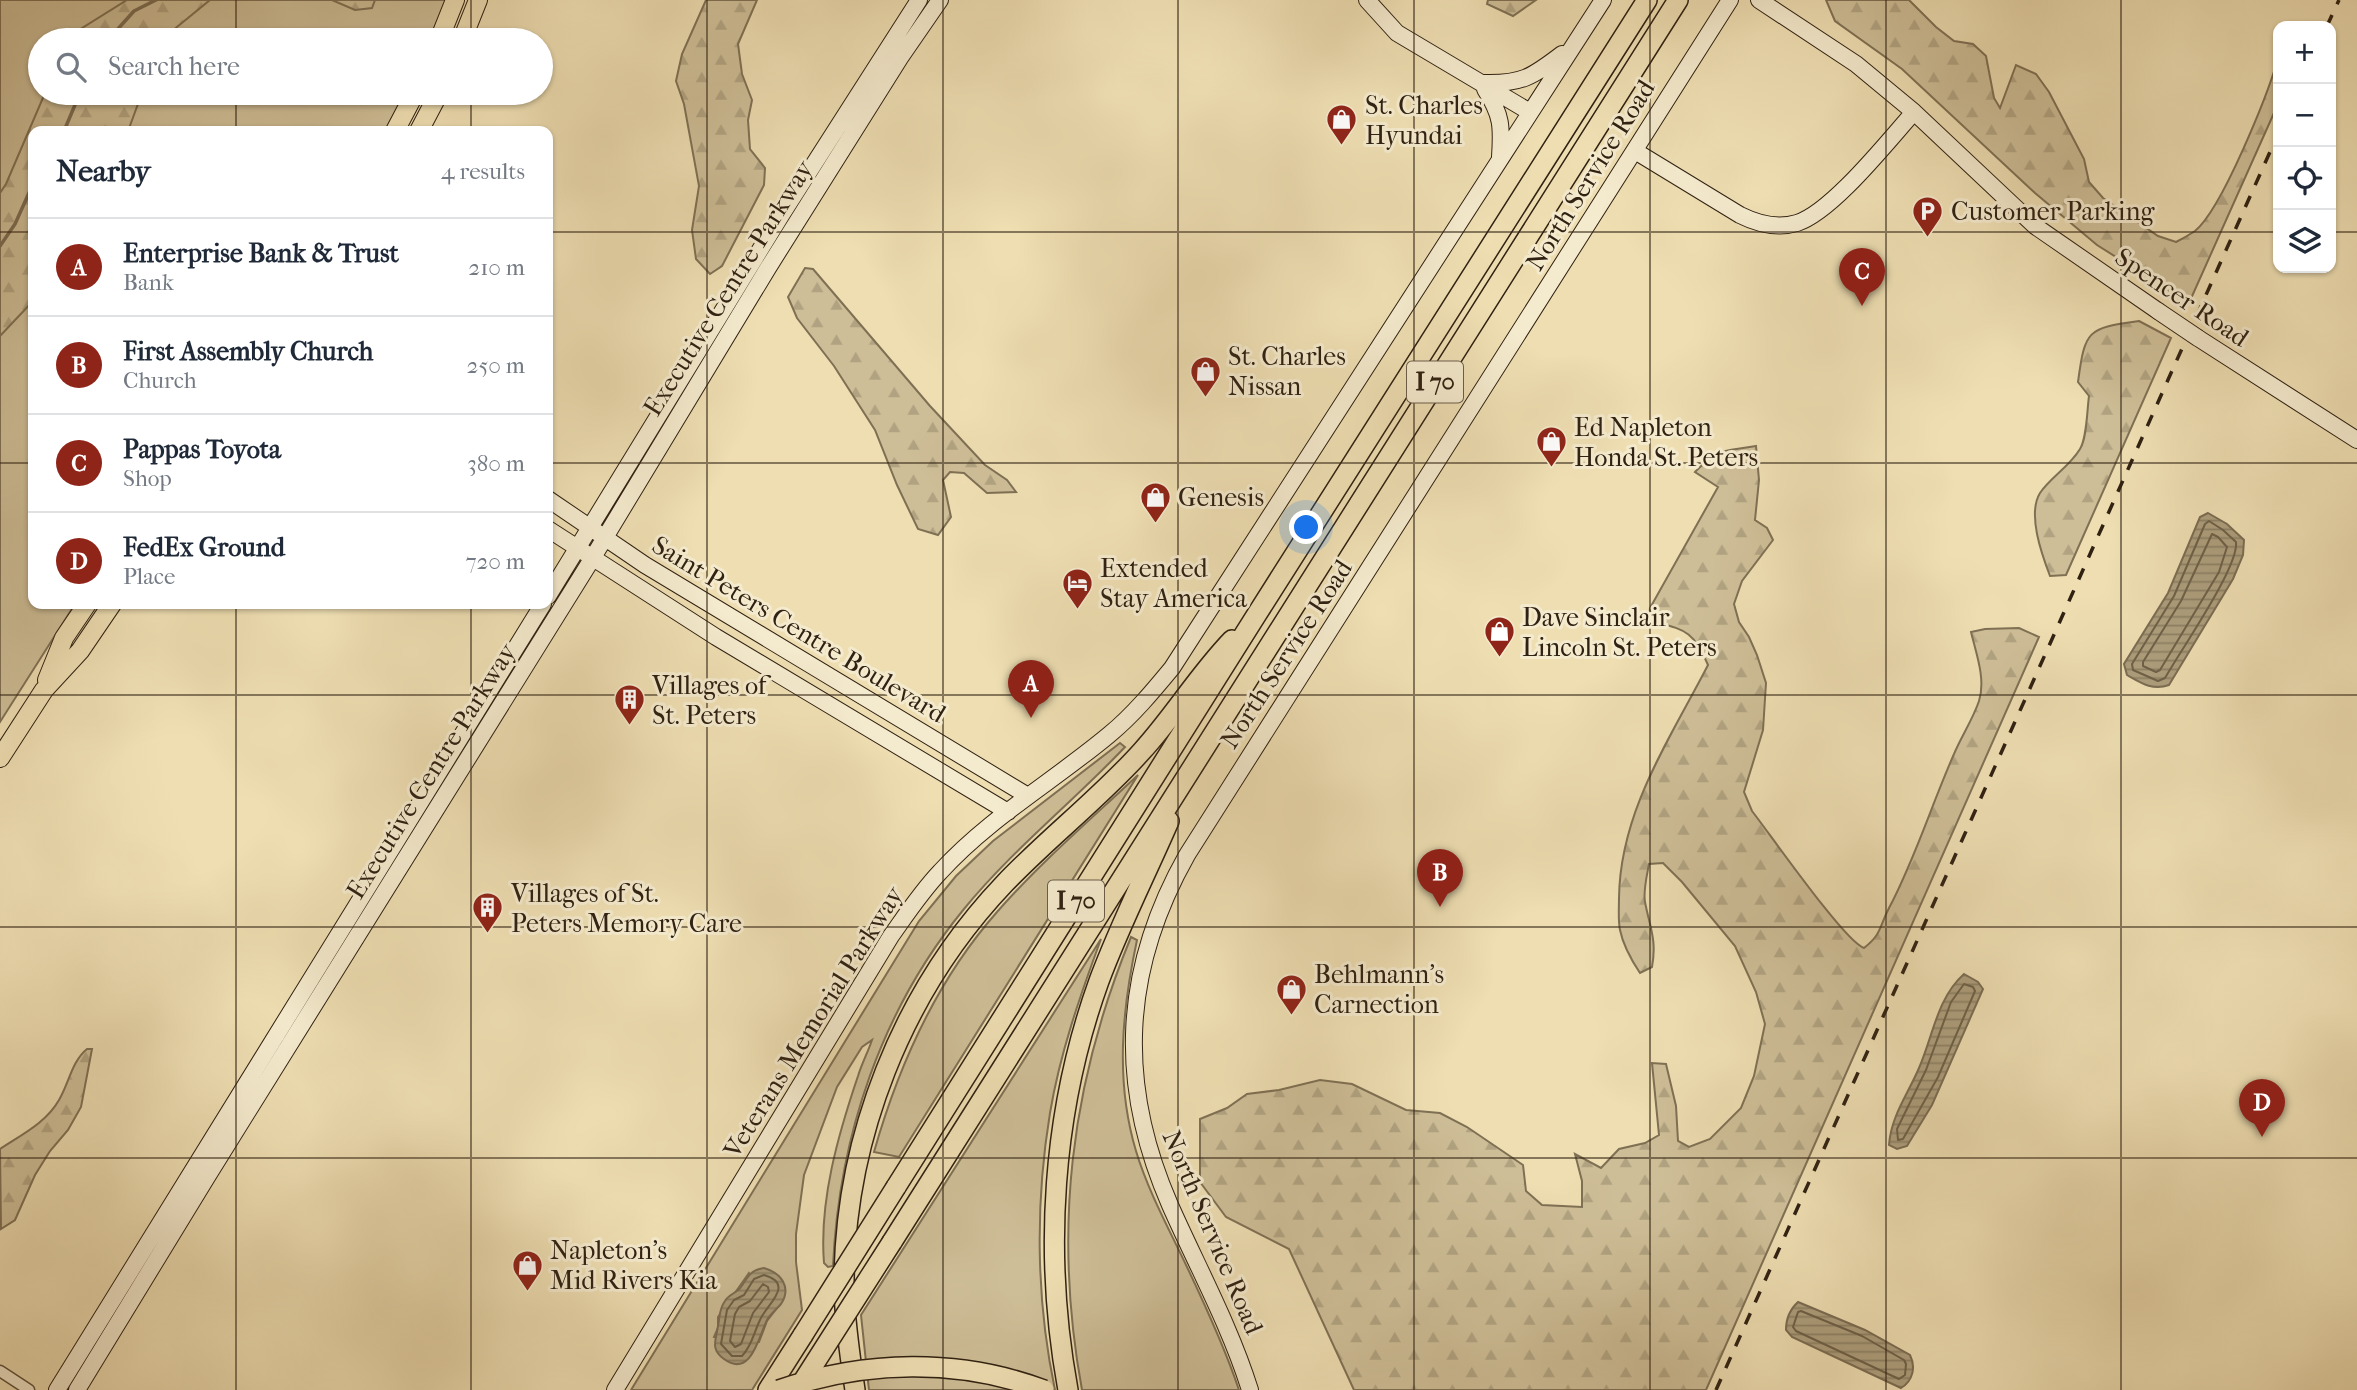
<!DOCTYPE html>
<meta charset="utf-8">
<style>
:root{--surface:#fff;--page:#f2f2f3;--text:#1f2937;--muted:#747a83;--line:#e0e1e3;--accent:#8f2418}
body{margin:0;font-family:"IM FELL French Canon",serif;background:var(--page);color:var(--text)}
.controls{position:absolute;right:21px;top:21px;display:grid;overflow:hidden;border-radius:14px;box-shadow:0 2px 5px #0004}
.controls button{width:63px;height:63px;display:grid;place-items:center;padding:0;border:0;border-bottom:2px solid var(--line);background:var(--surface);color:var(--text);font:35px sans-serif}
.you{position:absolute;left:1307px;top:528px;width:24px;height:24px;margin:-18px;border:5px solid #fff;border-radius:50%;background:#1a73e8;box-shadow:0 0 0 10px #1a73e833}
.badge{display:grid;place-items:center;width:46px;height:46px;border-radius:50%;background:var(--accent);color:#fff;font-size:23px;font-weight:700}
.pin{position:absolute;translate:-50% -58px;filter:drop-shadow(0 2px 4px #0008)}
.pin::after{content:'';position:absolute;top:37px;width:24px;height:21px;background:inherit;clip-path:polygon(0 0,100% 0,50% 100%)}
.list{margin:0;padding:0;list-style:none}
h2{display:flex;justify-content:space-between;align-items:center;height:91px;margin:0;padding:0 28px;font-size:30px}
h2 small{font-size:23px;font-weight:400;color:var(--muted)}
.list li{display:grid;grid-template-columns:46px 1fr auto;gap:21px;align-items:center;box-sizing:border-box;height:98px;padding:0 28px;border-top:2px solid var(--line)}
.list b{display:block;font-size:26px;white-space:nowrap}
.list p{margin:0;font-size:23px;white-space:nowrap;color:var(--muted)}
.list em{font-size:23px;font-style:normal;color:var(--muted)}
.icon{flex:none;width:38px;height:38px;fill:none;stroke:currentColor;stroke-width:2;stroke-linecap:round;stroke-linejoin:round}
.map{position:relative;flex:none;width:2357px;height:1390px;overflow:hidden}
.search{position:absolute;background:var(--surface);box-shadow:0 2px 5px #0004;left:28px;top:28px;width:525px;height:77px;display:flex;align-items:center;gap:18px;box-sizing:border-box;padding:0 24px;border-radius:38px;color:var(--muted);font-size:26px}
.panel{position:absolute;background:var(--surface);box-shadow:0 2px 5px #0004;left:28px;top:126px;width:525px;height:483px;border-radius:14px}
.map>svg:first-child{display:block}
.green{fill:#cebe97;stroke:#7f7054;stroke-width:2;fill-rule:evenodd}
.forest{fill:url(#forest-firs);stroke:#7f7054;stroke-width:2}
.water{fill:url(#water-rules);stroke:#7b6c52;stroke-width:2}
.lines{fill:none;stroke-linecap:round;stroke-linejoin:round}
.shore{stroke:#6e6047;stroke-width:2}
.stream{stroke:#7b6c52;stroke-width:3.5}
.street-casing{stroke:#60503a;stroke-width:13}
.secondary-casing{stroke:#302112;stroke-width:18}
.primary-casing{stroke:#302112;stroke-width:20}
.highway-casing{stroke:#302112;stroke-width:22}
.street{stroke:#f4eacd;stroke-width:10}
.secondary{stroke:#f4eacd;stroke-width:16}
.primary{stroke:#eedeb2;stroke-width:18}
.highway{stroke:#eedeb2;stroke-width:19}
.rail{stroke:#302112;stroke-width:3.5;stroke-dasharray:12 12;stroke-linecap:butt}
.secondary-bridge-casing{stroke:#302112;stroke-width:18;stroke-linecap:butt}
.highway-bridge-casing{stroke:#302112;stroke-width:22;stroke-linecap:butt}
.secondary-bridge{stroke:#f4eacd;stroke-width:16}
.highway-bridge{stroke:#eedeb2;stroke-width:19}
.grid{fill:none;stroke:#302112;stroke-width:2;stroke-opacity:0.55}
.labels{text-anchor:middle;stroke-width:6;stroke-linejoin:round;paint-order:stroke}
.shield{fill:#f4eacd;stroke:#6b5d4a;stroke-width:2}
.shield-label{font-size:24px;font-weight:bold;fill:#302112}
.poi-label{font-size:26px;fill:#302112;stroke:#f4eacd;text-anchor:start}
.street-label{font-size:26px;fill:#302112;stroke:#f4eacd}
</style>
<div class="map">
<svg width="2357" height="1390" viewBox="0 0 2357 1390">
<defs>
<pattern id="forest-firs" width="22" height="20" patternUnits="userSpaceOnUse" patternTransform="scale(1.75)"><rect width="22" height="20" fill="#cebe97"/><path d="M5 1l3.5 6h-7zM16 11l3.5 6h-7z" fill="#b1a381"/></pattern>
<pattern id="water-rules" width="6" height="5" patternUnits="userSpaceOnUse" patternTransform="scale(1.75)"><rect width="6" height="5" fill="#ad9e7c"/><path d="M0 2.5h6" fill="none" stroke="#8d8064"/></pattern>
</defs>
<rect width="100%" height="100%" fill="#eedeb2"/>
<filter id="stains"><feTurbulence type="fractalNoise" baseFrequency=".00286" numOctaves="4"/><feColorMatrix values="0 0 0 0 .2 0 0 0 0 .09 0 0 0 0 .02 0 0 0 .5 -.17"/></filter>
<radialGradient id="worn" r=".72"><stop offset=".6" stop-color="#630" stop-opacity="0"/><stop offset="1" stop-color="#630" stop-opacity=".3"/></radialGradient>
<path class="green" d="M 0,0 L 447,0 L 431,40 L 40,40 L 40,93 L 407,93 L 388,131 L 33,131 L 33,604 L 75,604 L 0,722 Z
M 1120,743 L 1125,747 C 1073,802 1012,850 964,909 C 881,1010 839,1136 833,1266 L 828,1267 L 824,1263 C 819,1201 838,1135 858,1076 C 862,1063 868,1052 872,1040 L 862,1047 L 837,1087 L 804,1175 L 796,1234 L 796,1262 L 802,1310 L 752,1390 L 631,1390 L 919,921 L 956,876 L 993,841 ZM 749,1273 L 777,1308 L 767,1321 L 759,1342 L 714,1337 L 718,1328 L 718,1317 Z
M 1138,775 L 899,1157 L 874,1152 C 899,1064 936,981 997,912 C 1040,863 1090,820 1138,775 Z
M 1131,937 L 1137,940 C 1122,1010 1115,1081 1136,1151 C 1148,1191 1169,1229 1187,1267 C 1206,1307 1225,1348 1239,1390 L 1082,1390 C 1053,1232 1070,1085 1131,937 Z
M 1101,939 C 1080,996 1060,1053 1050,1113 C 1035,1204 1036,1300 1055,1390 L 869,1390 L 861,1315 Z"/>
<path class="forest" d="M 127,0 L 210,0 L 161,40 L 69,40 L 71,35 Z
M 332,0 L 375,0 L 372,8 L 355,10 Z
M 706,0 L 757,0 L 738,44 L 742,74 L 752,100 L 748,120 L 750,149 L 765,168 L 764,185 L 722,266 L 710,274 L 696,259 L 692,230 L 699,186 L 684,104 L 676,81 L 682,54 Z
M 1488,0 L 1536,0 L 1513,16 L 1487,4 Z
M 1826,0 L 1909,0 L 1936,27 L 1954,41 L 1973,44 L 1986,56 L 1994,98 L 2000,108 L 2016,65 L 2036,74 L 2049,92 L 2084,159 L 2089,182 L 2103,198 L 2158,236 L 2176,242 C 2182,239 2189,235 2195,231 C 2222,209 2267,96 2278,59 L 2278,104 L 2189,303 L 2097,245 L 2035,193 L 1902,69 L 1835,21 Z
M 45,93 L 142,93 L 128,131 L 33,131 L 33,301 L 0,336 L 0,193 L 6,184 Z
M 805,268 L 813,269 L 930,406 L 985,465 L 1007,480 L 1016,492 L 987,493 L 964,473 L 950,472 L 943,480 L 951,517 L 938,535 L 918,529 L 897,485 L 875,430 L 834,366 L 797,318 L 788,297 Z
M 2139,321 L 2171,338 L 2066,575 L 2050,576 C 2042,555 2027,514 2040,493 C 2050,478 2070,466 2080,449 C 2087,438 2087,410 2089,396 L 2078,382 C 2085,330 2087,328 2139,321 Z
M 1756,446 L 1759,480 L 1755,520 L 1767,528 L 1773,540 L 1742,581 L 1734,604 L 1739,622 L 1749,637 L 1757,655 L 1766,683 L 1763,730 L 1744,792 L 1752,811 C 1770,834 1845,942 1864,948 C 1882,934 1879,927 1889,908 C 1915,859 1931,806 1954,754 C 1961,737 1973,719 1979,701 C 1986,679 1976,653 1971,632 L 1985,629 L 2019,628 L 2039,637 L 1706,1390 L 1354,1390 L 1289,1249 L 1226,1217 L 1200,1182 L 1200,1119 L 1227,1108 L 1247,1094 L 1279,1090 L 1320,1080 L 1352,1084 L 1406,1110 L 1440,1113 L 1467,1127 L 1523,1165 L 1526,1191 L 1542,1205 L 1582,1207 L 1582,1181 L 1575,1154 L 1601,1168 L 1619,1149 L 1645,1143 L 1659,1135 L 1652,1063 L 1666,1064 L 1676,1106 L 1678,1141 L 1689,1147 L 1710,1139 L 1741,1108 L 1754,1076 L 1765,1024 L 1756,992 L 1735,946 L 1682,882 L 1663,863 L 1649,864 C 1647,875 1643,891 1645,902 C 1650,928 1657,940 1652,967 L 1640,973 C 1632,961 1623,945 1620,930 C 1618,920 1619,908 1619,898 C 1620,811 1670,739 1708,665 C 1693,629 1684,630 1649,620 L 1650,608 L 1718,487 L 1695,472 C 1720,446 1723,452 1756,446 Z
M 87,1049 L 92,1049 L 81,1107 L 68,1130 L 50,1151 L 35,1175 L 15,1220 L 1,1229 L 0,1149 C 21,1135 46,1123 59,1100 C 69,1083 72,1061 87,1049 Z"/>
<path class="water" d="M 2208,513 L 2227,524 L 2244,540 L 2243,555 L 2233,579 L 2169,685 C 2153,691 2141,683 2127,675 L 2124,664 L 2168,593 L 2200,517 Z
M 1964,974 L 1978,982 L 1983,989 L 1932,1105 L 1907,1146 L 1897,1149 L 1889,1145 C 1891,1116 1908,1094 1919,1068 C 1933,1036 1937,998 1964,974 Z
M 764,1268 C 781,1273 792,1287 781,1304 C 776,1310 770,1314 767,1320 C 759,1336 751,1379 724,1359 C 710,1349 716,1340 718,1326 C 720,1316 719,1309 725,1301 C 729,1294 737,1293 741,1287 C 748,1277 750,1270 764,1268 Z
M 1798,1302 L 1865,1330 L 1910,1355 C 1916,1367 1913,1381 1901,1388 L 1792,1337 L 1786,1330 C 1786,1319 1789,1310 1798,1302 Z"/>
<g class="lines">
<path class="shore" d="M 2209,521 L 2223,530 L 2236,542 C 2239,567 2180,651 2165,678 L 2158,681 L 2133,670 L 2132,664 L 2174,596 L 2205,524 Z
M 2212,534 L 2218,537 L 2227,547 L 2219,572 L 2160,670 L 2156,672 L 2143,666 L 2143,662 L 2181,601 Z
M 1964,984 L 1973,987 L 1975,991 L 1938,1077 L 1903,1139 L 1898,1140 L 1897,1129 L 1926,1070 L 1951,1002 Z
M 764,1275 C 796,1284 766,1305 760,1320 C 754,1332 752,1346 742,1356 L 732,1356 L 721,1344 L 727,1310 L 734,1300 L 744,1295 L 754,1279 Z
M 763,1284 L 768,1287 L 769,1292 L 753,1313 L 741,1344 L 735,1347 L 730,1341 L 735,1314 L 739,1307 L 750,1301 Z
M 1801,1311 L 1862,1336 L 1904,1360 L 1906,1364 L 1905,1375 L 1899,1379 L 1796,1331 L 1793,1327 L 1798,1312 Z"/>
<path class="stream" d="M 108,40 L 134,11 L 156,0
M 64,131 L 80,93
M 0,246 L 15,224 L 33,184"/>
<defs>
<path id="street" d="M 0,1371 L 29,1390"/>
<path id="secondary" d="M 1367,0 L 1397,33 L 1530,112
M 1759,0 L 1856,64 L 1914,112 L 2035,226 L 2158,311
M 1484,83 C 1522,84 1532,77 1562,54
M 1485,89 C 1502,115 1502,127 1500,157
M 1635,151 L 1740,215 C 1758,224 1777,229 1797,223 C 1832,212 1888,141 1914,112
M 2198,338 L 2357,440
M 548,499 L 645,565 L 1028,796
M 548,529 L 716,637 L 1008,812
M 548,596 L 782,214 L 919,0
M 57,1390 L 543,604
M 77,1390 L 207,1177 L 592,559 L 768,268 L 900,58 L 940,0
M 615,1390 L 891,936 C 906,915 921,892 940,872 C 989,818 1054,781 1110,734 C 1133,715 1153,691 1172,668 L 1603,0
M 1250,1390 C 1230,1326 1197,1266 1170,1205 C 1117,1084 1122,970 1187,855 L 1730,0"/>
<path id="primary" d="M 439,40 L 455,0
M 462,40 L 478,0
M 395,131 L 415,93
M 419,131 L 439,93
M 47,680 L 64,638 L 87,604
M 0,758 L 44,690 L 80,651 L 112,604"/>
<path id="highway" d="M 896,1187 L 1257,614 L 1647,0
M 892,1242 L 1678,0
M 768,1390 L 803,1335
M 855,1390 C 850,1357 845,1324 844,1290 C 843,1140 902,991 1005,883 C 1049,837 1100,798 1142,751 C 1174,716 1199,674 1232,640
M 1068,1390 C 1043,1254 1052,1111 1099,981 C 1119,927 1146,874 1169,821"/>
</defs>
<use href="#street" class="street-casing"/>
<use href="#secondary" class="secondary-casing"/>
<use href="#primary" class="primary-casing"/>
<use href="#highway" class="highway-casing"/>
<use href="#street" class="street"/>
<use href="#secondary" class="secondary"/>
<use href="#primary" class="primary"/>
<use href="#highway" class="highway"/>
<path class="rail" d="M 2327,26 L 2339,0
M 1716,1390 L 2278,134"/>
<defs>
<path id="secondary-bridge" d="M 2158,311 L 2198,338"/>
<path id="highway-bridge" d="M 803,1335 L 896,1187
M 800,1386 L 892,1242
M 779,1390 C 865,1360 959,1358 1044,1390"/>
</defs>
<use href="#secondary-bridge" class="secondary-bridge-casing"/>
<use href="#highway-bridge" class="highway-bridge-casing"/>
<use href="#secondary-bridge" class="secondary-bridge"/>
<use href="#highway-bridge" class="highway-bridge"/>
</g>
<path class="grid" d="M 236,0 L 236,40M 471,0 L 471,40M 707,0 L 707,1390M 943,0 L 943,1390M 1178,0 L 1178,1390M 1414,0 L 1414,1390M 1650,0 L 1650,1390M 1886,0 L 1886,1390M 2121,0 L 2121,1390M 236,93 L 236,131M 471,93 L 471,131M 0,232 L 33,232M 548,232 L 2278,232M 2331,232 L 2357,232M 0,463 L 33,463M 548,463 L 2357,463M 236,604 L 236,1390M 471,604 L 471,1390M 0,695 L 2357,695M 0,927 L 2357,927M 0,1158 L 2357,1158"/>
<defs>
<symbol id="shop-pin" viewBox="-11 -11 22 30"><path d="M0 17L-7.5 6A9.5 9.5 0 1 1 7.5 6Z" fill="#8f2418" stroke="#f4eacd"/><path d="M-5-2.5h2.3a2.7 3.5 0 0 1 5.4 0H5L5.5 6h-11ZM-1.5-2.5h3a1.5 2.3 0 0 0-3 0Z" fill="#fff"/></symbol>
<symbol id="parking-pin" viewBox="-11 -11 22 30"><path d="M0 17L-7.5 6A9.5 9.5 0 1 1 7.5 6Z" fill="#8f2418" stroke="#f4eacd"/><path d="M-3.5-5.5H1a3.5 3.5 0 0 1 0 7H-1V5.5H-3.5ZM-1-3.4V-.6H.8a1.4 1.4 0 0 0 0-2.8Z" fill="#fff"/></symbol>
<symbol id="hotel-pin" viewBox="-11 -11 22 30"><path d="M0 17L-7.5 6A9.5 9.5 0 1 1 7.5 6Z" fill="#8f2418" stroke="#f4eacd"/><path d="M-6-4.5h1.5V1H6V5H4.5V3h-9V5H-6ZM-4 0a1.8 1.8 0 1 1 3.6 0ZM.5 0V-2.5h3Q6-2.5 6 0Z" fill="#fff"/></symbol>
<symbol id="building-pin" viewBox="-11 -11 22 30"><path d="M0 17L-7.5 6A9.5 9.5 0 1 1 7.5 6Z" fill="#8f2418" stroke="#f4eacd"/><path d="M-4-6H4V6H1V3H-1V6H-4ZM-2.5-4.3h1.7v1.8h-1.7ZM.8-4.3h1.7v1.8H.8ZM-2.5-1h1.7V.8h-1.7ZM.8-1h1.7V.8H.8Z" fill="#fff"/></symbol>
</defs>
<g fill-rule="evenodd">
<use href="#shop-pin" x="1324" y="102" width="35" height="47"/>
<use href="#parking-pin" x="1910" y="194" width="35" height="47"/>
<use href="#shop-pin" x="1188" y="354" width="35" height="47"/>
<use href="#shop-pin" x="1534" y="424" width="35" height="47"/>
<use href="#shop-pin" x="1138" y="480" width="35" height="47"/>
<use href="#hotel-pin" x="1060" y="566" width="35" height="47"/>
<use href="#shop-pin" x="1482" y="614" width="35" height="47"/>
<use href="#building-pin" x="612" y="682" width="35" height="47"/>
<use href="#building-pin" x="470" y="890" width="35" height="47"/>
<use href="#shop-pin" x="1274" y="972" width="35" height="47"/>
<use href="#shop-pin" x="510" y="1248" width="35" height="47"/>
</g>
<g class="labels">
<g class="shield">
<rect x="1407" y="361.5" width="56" height="41" rx="5"/>
<rect x="1048" y="880.5" width="56" height="41" rx="5"/>
</g>
<g class="shield-label">
<text x="1435" y="390">I 70</text>
<text x="1076" y="909">I 70</text>
</g>
<g class="poi-label">
<text x="1365" y="114">St. Charles<tspan x="1365" dy="30">Hyundai</tspan></text>
<text x="1951" y="220">Customer Parking</text>
<text x="1228" y="365">St. Charles<tspan x="1228" dy="30">Nissan</tspan></text>
<text x="1574" y="436">Ed Napleton<tspan x="1574" dy="30">Honda St. Peters</tspan></text>
<text x="1178" y="506">Genesis</text>
<text x="1100" y="577">Extended<tspan x="1100" dy="30">Stay America</tspan></text>
<text x="1522" y="626">Dave Sinclair<tspan x="1522" dy="30">Lincoln St. Peters</tspan></text>
<text x="652" y="694">Villages of<tspan x="652" dy="30">St. Peters</tspan></text>
<text x="511" y="902">Villages of St.<tspan x="511" dy="30">Peters Memory Care</tspan></text>
<text x="1314" y="983">Behlmann's<tspan x="1314" dy="30">Carnection</tspan></text>
<text x="550" y="1259">Napleton's<tspan x="550" dy="30">Mid Rivers Kia</tspan></text>
</g>
<g class="street-label">
<text transform="translate(1590 175) rotate(-58)" y="9">North Service Road</text>
<text transform="translate(728 288) rotate(-58)" y="9">Executive Centre Parkway</text>
<text transform="translate(2182 297) rotate(34)" y="9">Spencer Road</text>
<text transform="translate(799 629) rotate(31)" y="9">Saint Peters Centre Boulevard</text>
<text transform="translate(1286 654) rotate(-57)" y="9">North Service Road</text>
<text transform="translate(431 771) rotate(-58)" y="9">Executive Centre Parkway</text>
<text transform="translate(813 1022) rotate(-58)" y="9">Veterans Memorial Parkway</text>
<text transform="translate(1213 1232) rotate(67)" y="9">North Service Road</text>
</g>
</g>
<rect width="100%" height="100%" filter="url(#stains)"/>
<rect width="100%" height="100%" fill="url(#worn)"/>
</svg>
<div class="controls">
<button>+</button>
<button>−</button>
<button><svg class="icon" aria-label="locate" viewBox="0 0 24 24"><circle cx="12" cy="12" r="6"/><path d="M12 2v4M12 18v4M2 12h4M18 12h4"/></svg></button>
<button><svg class="icon" aria-label="layers" viewBox="0 0 24 24"><path d="M12 4l9 5-9 5-9-5zM3 14l9 5 9-5"/></svg></button>
</div>
<div class="you"></div>
<div class="pin badge" style="left:1031px;top:718px">A</div>
<div class="pin badge" style="left:1440px;top:907px">B</div>
<div class="pin badge" style="left:1862px;top:306px">C</div>
<div class="pin badge" style="left:2262px;top:1137px">D</div>
<div class="search"><svg class="icon" aria-label="search" viewBox="0 0 24 24"><circle cx="10" cy="10" r="6"/><path d="M15 15l6 6"/></svg>Search here</div>
<section class="panel">
<h2>Nearby<small>4 results</small></h2>
<ul class="list">
<li><span class="badge">A</span><div><b>Enterprise Bank &amp; Trust</b><p>Bank</p></div><em>210 m</em></li>
<li><span class="badge">B</span><div><b>First Assembly Church</b><p>Church</p></div><em>250 m</em></li>
<li><span class="badge">C</span><div><b>Pappas Toyota</b><p>Shop</p></div><em>380 m</em></li>
<li><span class="badge">D</span><div><b>FedEx Ground</b><p>Place</p></div><em>720 m</em></li>
</ul>
</section>
</div>
